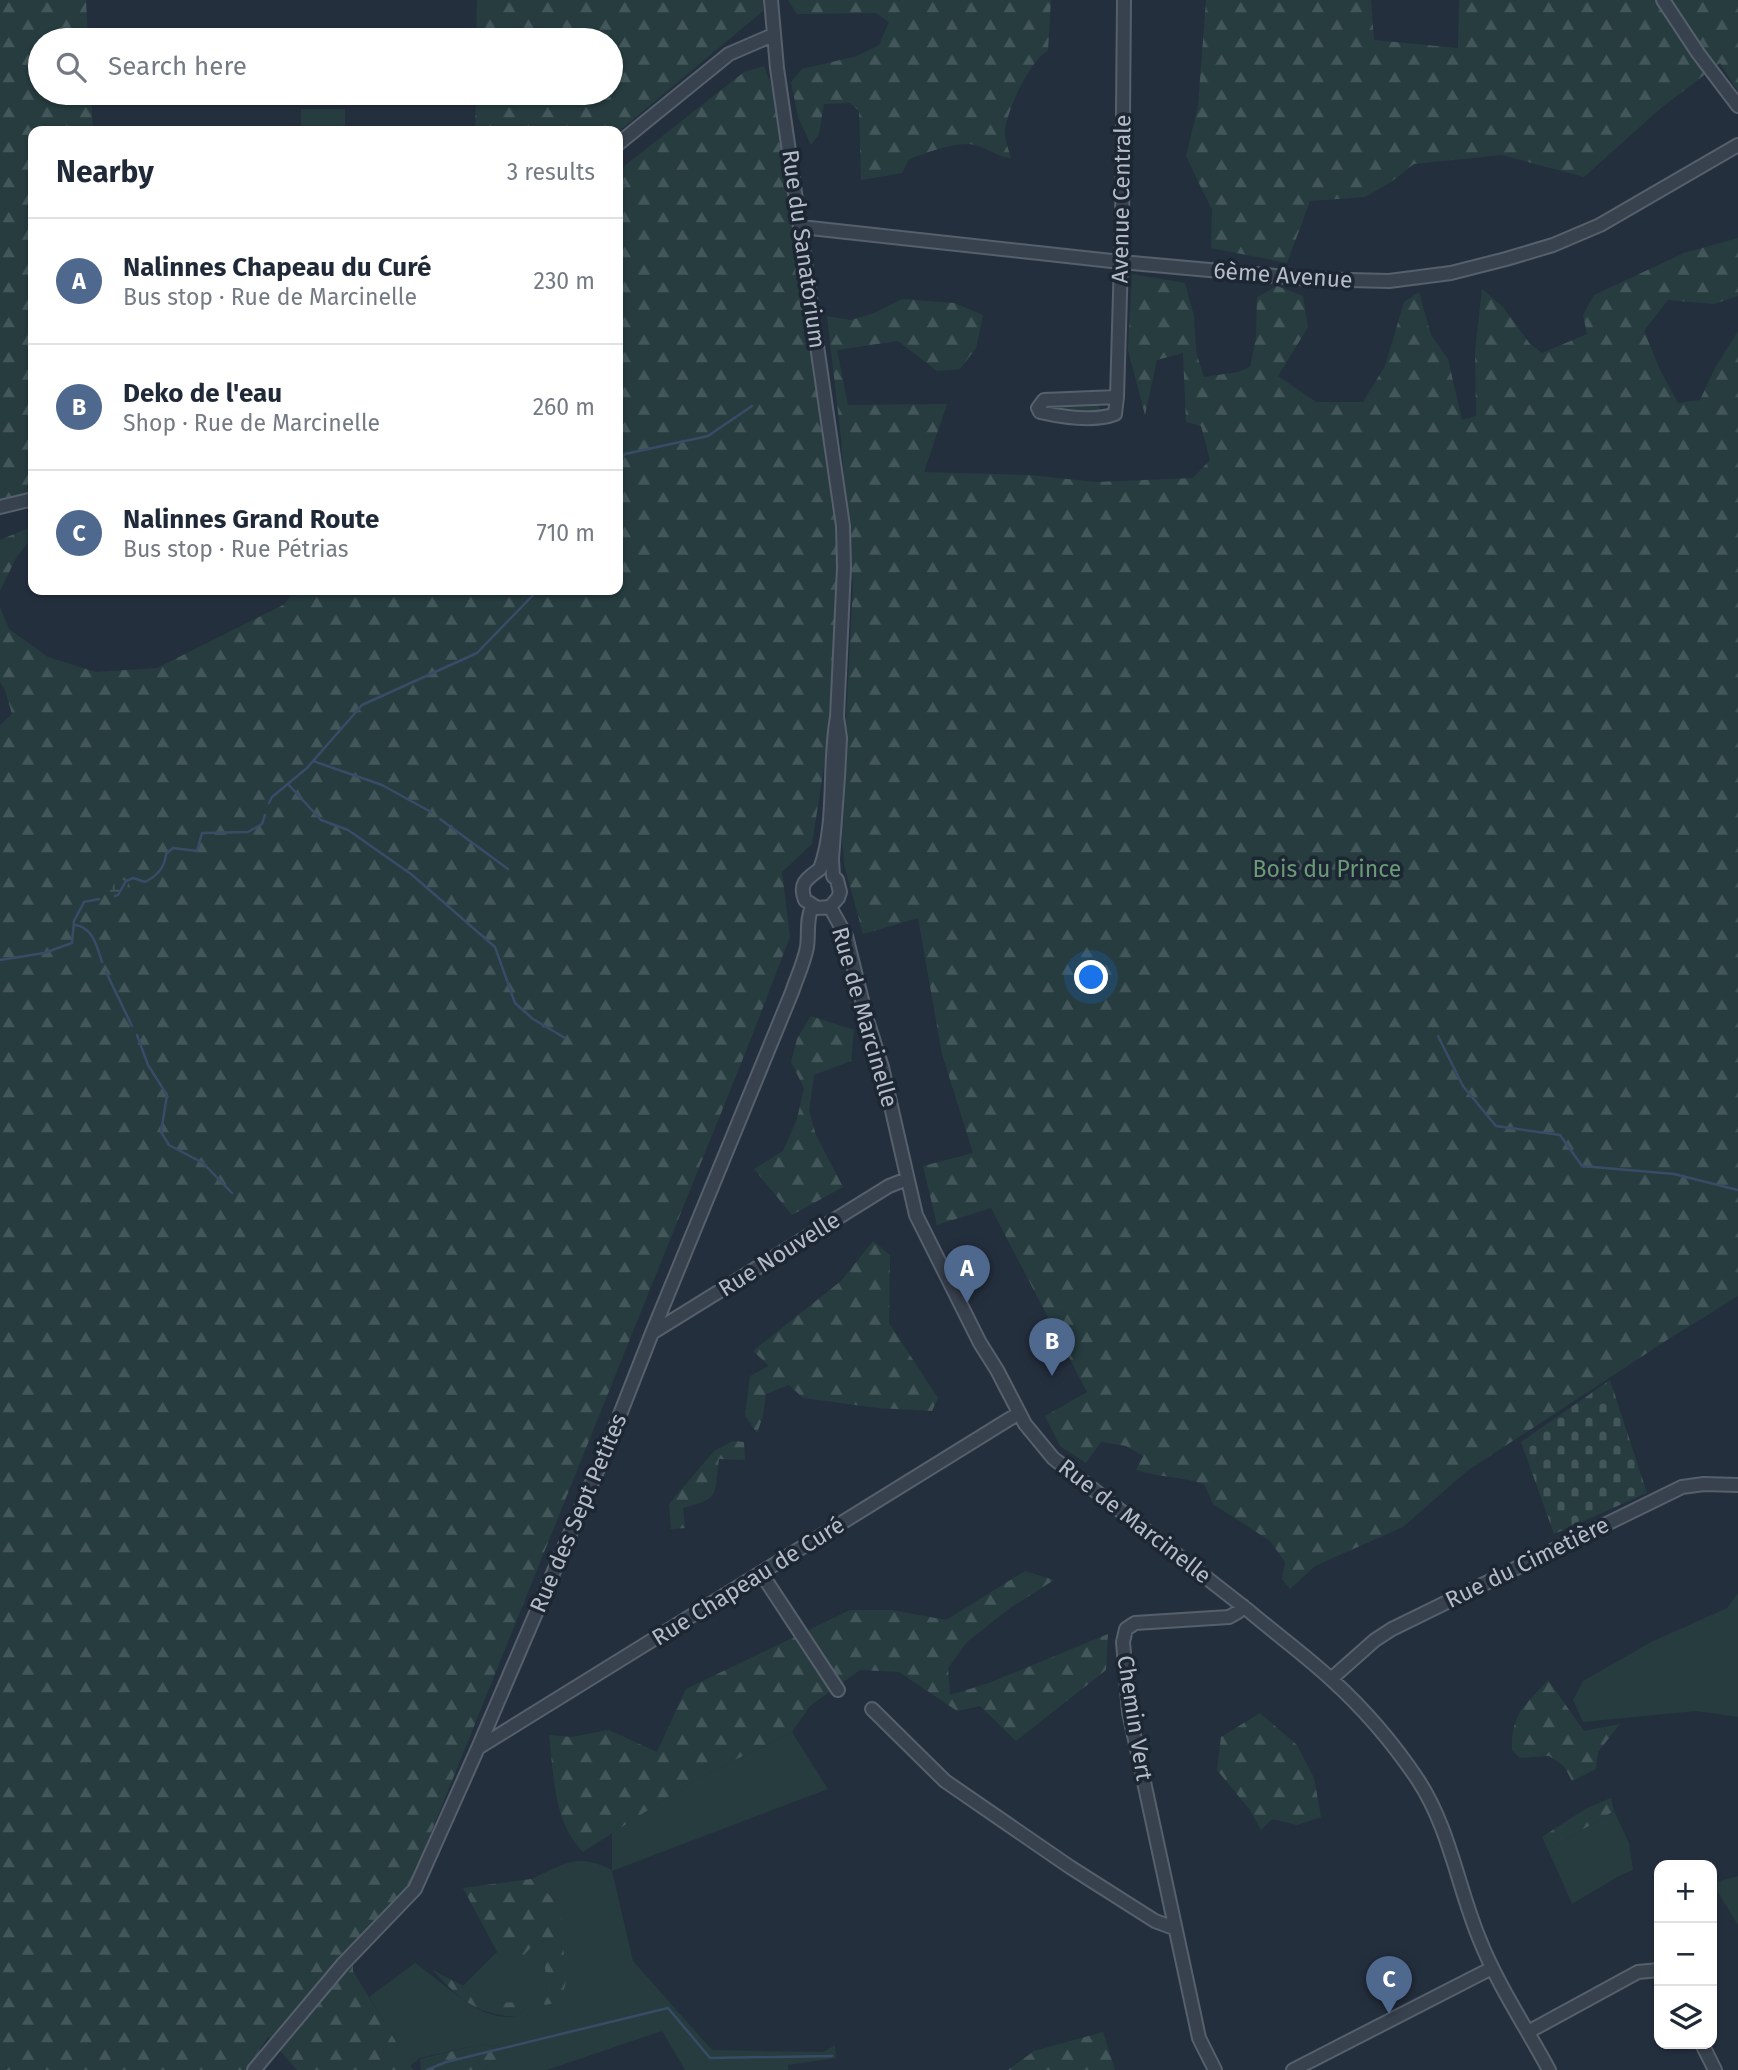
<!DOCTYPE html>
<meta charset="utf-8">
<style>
:root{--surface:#fff;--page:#f6f6f7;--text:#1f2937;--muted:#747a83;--line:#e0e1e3;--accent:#4f688e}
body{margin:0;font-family:"Fira Sans",sans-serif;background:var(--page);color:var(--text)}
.controls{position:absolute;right:21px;bottom:21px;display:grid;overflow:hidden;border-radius:14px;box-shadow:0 2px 5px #0004}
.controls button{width:63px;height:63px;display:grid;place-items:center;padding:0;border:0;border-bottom:2px solid var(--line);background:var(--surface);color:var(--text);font:35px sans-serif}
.you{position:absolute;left:1092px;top:978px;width:24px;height:24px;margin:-18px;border:5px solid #fff;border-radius:50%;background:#1a73e8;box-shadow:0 0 0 10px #1a73e833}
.badge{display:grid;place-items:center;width:46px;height:46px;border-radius:50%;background:var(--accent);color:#fff;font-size:23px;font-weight:700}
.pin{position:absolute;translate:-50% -58px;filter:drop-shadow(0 2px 4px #0008)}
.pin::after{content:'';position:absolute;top:37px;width:24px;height:21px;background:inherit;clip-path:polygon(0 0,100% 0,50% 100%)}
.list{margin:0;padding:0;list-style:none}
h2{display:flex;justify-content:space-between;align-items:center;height:91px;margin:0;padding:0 28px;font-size:30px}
h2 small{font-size:23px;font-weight:400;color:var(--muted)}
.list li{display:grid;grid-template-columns:46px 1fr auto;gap:21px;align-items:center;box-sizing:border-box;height:126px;padding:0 28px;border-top:2px solid var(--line)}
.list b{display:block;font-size:26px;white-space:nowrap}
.list p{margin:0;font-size:23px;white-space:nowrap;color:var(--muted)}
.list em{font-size:23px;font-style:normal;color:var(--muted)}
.icon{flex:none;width:38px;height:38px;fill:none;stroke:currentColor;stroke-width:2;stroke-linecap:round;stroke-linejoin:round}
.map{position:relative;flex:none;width:1738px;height:2070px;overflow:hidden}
.search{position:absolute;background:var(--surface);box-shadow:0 2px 5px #0004;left:28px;top:28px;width:595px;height:77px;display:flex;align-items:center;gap:18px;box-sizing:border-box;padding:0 24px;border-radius:38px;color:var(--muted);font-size:26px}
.panel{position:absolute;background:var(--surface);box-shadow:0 2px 5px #0004;left:28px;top:126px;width:595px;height:469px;border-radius:14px}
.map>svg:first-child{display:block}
.grass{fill:#263c3f}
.forest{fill:url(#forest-firs)}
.wetland{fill:url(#wetland-marsh)}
.cemetery{fill:url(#cemetery-stones)}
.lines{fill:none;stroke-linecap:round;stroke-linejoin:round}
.stream{stroke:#394c67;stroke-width:2.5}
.minor-casing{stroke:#565f6c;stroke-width:16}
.minor{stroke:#38414e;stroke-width:12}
.labels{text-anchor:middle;stroke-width:7;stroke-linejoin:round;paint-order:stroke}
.street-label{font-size:23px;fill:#b4bcc9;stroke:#1d2633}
.park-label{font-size:23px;fill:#6b9a76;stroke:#1d2633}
</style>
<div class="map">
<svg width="1738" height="2070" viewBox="0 0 1738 2070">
<defs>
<pattern id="forest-firs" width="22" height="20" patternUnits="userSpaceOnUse" patternTransform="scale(1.75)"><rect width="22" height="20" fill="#263c3f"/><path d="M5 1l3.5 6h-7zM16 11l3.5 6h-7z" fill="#435659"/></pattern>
<pattern id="wetland-marsh" width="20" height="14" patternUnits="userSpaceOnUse" patternTransform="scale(1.75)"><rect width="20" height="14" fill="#263c3f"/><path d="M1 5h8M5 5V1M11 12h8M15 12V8" fill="none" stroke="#435659"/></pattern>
<pattern id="cemetery-stones" width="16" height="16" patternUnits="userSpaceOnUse" patternTransform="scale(1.75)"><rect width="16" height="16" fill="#263c3f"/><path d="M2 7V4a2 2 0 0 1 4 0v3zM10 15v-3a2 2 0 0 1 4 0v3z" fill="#435659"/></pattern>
</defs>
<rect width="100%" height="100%" fill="#242f3e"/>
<path class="grass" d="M 301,109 L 345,109 L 345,131 L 301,131 Z
M 1050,404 L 1098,404 L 1101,411 L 1096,414 L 1049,408 Z
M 1738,1593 L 1738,1717 L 1696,1711 L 1583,1722 L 1573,1700 L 1583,1681 L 1651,1642 L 1727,1608 Z
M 792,1732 L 828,1789 L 612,1871 L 633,1961 L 712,2050 L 823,2052 L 835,2045 L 836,2058 L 788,2065 L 788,2070 L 685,2070 L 662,2031 L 547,2070 L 484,2070 L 509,2049 L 482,2044 L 420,2058 L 410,2066 L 369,1997 L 415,1963 C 437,1978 470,2010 494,2015 C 501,2017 509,2017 517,2017 L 529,2004 L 496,2002 L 463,1986 L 497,1952 L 501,1959 L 524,1955 L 542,1935 L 547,1990 L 545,2005 L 560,1904 L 531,1879 C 565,1864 576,1852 612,1870 L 612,1833 L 698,1778 Z
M 1614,1811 L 1629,1843 L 1633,1870 L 1619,1876 L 1572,1904 L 1548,1850 Z
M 1738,1876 L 1738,1925 L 1712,1883 Z"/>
<path class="forest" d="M 0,0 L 86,0 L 88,40 L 40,40 L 40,93 L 91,93 L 93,131 L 33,131 L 33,498 L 0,508 Z
M 477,0 L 763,0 L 763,11 L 618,132 L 475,131 L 476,93 L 611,93 L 611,40 L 476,40 Z
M 788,0 L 1051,0 L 1048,50 C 1030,61 1007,109 1005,131 C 1004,139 1009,150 1011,158 C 997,157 988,148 975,145 C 956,140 927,153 909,159 L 902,173 L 861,180 L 859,111 L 850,103 L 824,104 L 819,134 L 811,145 L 798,117 L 791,82 L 802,69 L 857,56 L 879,45 L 889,22 L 876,13 L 797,14 Z
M 1206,0 L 1371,0 L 1374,40 L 1458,48 L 1459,0 L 1738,0 L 1738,92 L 1720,63 L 1661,108 L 1584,177 L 1502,155 L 1414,164 L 1391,182 L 1365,197 L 1310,201 L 1287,263 L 1211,248 L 1212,210 L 1186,156 L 1198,106 Z
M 764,66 L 777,100 L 811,352 L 839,529 L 832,715 L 812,844 L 782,872 L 790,937 L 748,1046 L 408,1890 L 353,1949 L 353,1971 L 413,2070 L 297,2070 L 268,2037 L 246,2070 L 0,2070 L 0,725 L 12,714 L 5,690 L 0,682 L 0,607 L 9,629 L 48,657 L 96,672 L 157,668 L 285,604 L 294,590 L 618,590 L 618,171 L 744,72 Z
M 1738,238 L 1738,296 L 1714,304 L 1668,300 L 1644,331 L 1660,370 L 1678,403 L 1700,400 L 1715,368 L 1738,331 L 1738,1296 L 1667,1340 L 1467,1471 L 1403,1527 L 1315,1566 L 1290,1589 L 1282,1579 L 1285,1562 L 1270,1541 L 1213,1504 L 1204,1484 C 1182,1477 1158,1477 1136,1470 L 1143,1456 L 1126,1446 L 1101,1442 L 1086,1463 L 1060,1446 L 1045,1416 L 1087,1392 L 991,1208 L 937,1225 L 923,1166 L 973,1153 L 942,1054 L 918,918 L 863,934 L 844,864 L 841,821 L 853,585 L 841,438 L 827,316 L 851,320 L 874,313 L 902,299 L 954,303 L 983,315 L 976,348 L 960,369 L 937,371 L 898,341 L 837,350 L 848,405 L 947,404 L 924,472 L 1029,475 L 1096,482 L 1193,478 L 1210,460 L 1201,426 L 1186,422 L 1183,353 L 1157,360 L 1145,415 L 1128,350 L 1132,274 L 1185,283 L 1194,316 L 1196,352 L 1204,377 L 1238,372 L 1250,367 L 1256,338 L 1257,297 L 1277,286 L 1303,296 L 1308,327 L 1278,376 L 1316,402 L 1363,402 L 1385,366 L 1404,302 L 1419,292 L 1431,335 L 1448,359 L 1462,420 L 1476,416 L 1475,351 L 1482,289 L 1503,307 L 1530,344 L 1542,353 L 1587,334 L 1583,315 L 1594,295 L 1684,253 Z
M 33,526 L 33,536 L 16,558 L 0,591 L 0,540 Z
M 811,1016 L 854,1030 L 851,1061 L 814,1075 L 809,1111 L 816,1135 L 843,1187 L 792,1215 L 754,1169 L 783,1151 L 797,1119 L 804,1088 L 791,1062 L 797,1039 Z
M 873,1241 L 890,1255 L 889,1323 L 938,1398 L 932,1411 L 878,1408 L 803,1398 L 789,1385 L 766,1394 L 763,1416 L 757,1433 L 745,1416 L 750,1376 L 769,1366 L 753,1351 L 841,1281 Z
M 733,1441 L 744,1442 L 745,1460 L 719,1459 C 714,1496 721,1498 683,1508 L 685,1528 L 671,1529 L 669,1504 L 714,1451 Z
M 1025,1571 L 1054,1580 L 1010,1608 L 967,1642 L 948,1668 L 950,1695 L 989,1683 L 1108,1634 L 1106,1670 L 1016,1741 L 980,1706 L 957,1711 L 899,1672 L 860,1670 L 810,1706 L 792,1732 L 698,1778 L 583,1852 C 553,1821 554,1776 549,1735 L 572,1737 L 609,1730 L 657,1752 L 686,1689 L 850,1610 L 892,1610 L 946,1620 Z
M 1548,1680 L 1584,1731 L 1620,1724 L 1598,1752 L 1596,1769 L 1572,1781 L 1564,1766 L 1549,1756 L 1520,1758 L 1512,1750 C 1511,1713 1525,1706 1548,1680 Z
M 1260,1713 L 1297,1745 L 1314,1778 L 1321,1817 L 1297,1825 L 1272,1819 L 1261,1830 L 1250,1810 L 1217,1770 L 1221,1737 Z
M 1611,1798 L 1614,1811 L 1548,1850 L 1542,1837 L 1587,1808 Z
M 531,1879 L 560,1904 L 566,1981 L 561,2002 L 545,2005 L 541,1997 L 547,1990 L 542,1936 L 524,1955 L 507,1963 L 501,1959 L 463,1888 Z
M 434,1971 L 496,2002 L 530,2003 L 517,2017 C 476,2014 460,2000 434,1971 Z
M 1103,2032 L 1115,2070 L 1008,2070 L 1034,2051 Z
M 482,2044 L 509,2049 L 484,2070 L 421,2070 L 420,2059 Z"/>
<path class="wetland" d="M 118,878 L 128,882 L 127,892 L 122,899 L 113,900 L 108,894 Z"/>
<path class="cemetery" d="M 1610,1380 L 1647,1493 L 1554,1534 L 1521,1442 Z"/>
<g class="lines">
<path class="stream" d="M 618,194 L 625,185
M 618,461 L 625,454 L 708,436 L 752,406
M 313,761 L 382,785 L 431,812
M 288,784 L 321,820 L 348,830 L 411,874 L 495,947 L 515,1003 L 533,1019 L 565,1038
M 269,803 L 272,797 L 307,768 L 362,705 L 477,653 L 538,590
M 440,819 L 508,869
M 115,896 L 118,895 L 126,881 L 133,878 L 145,882 C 157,876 165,867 166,854 L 173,848 L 197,851 L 202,833 L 248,832 L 262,824 L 265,815
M 75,925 C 93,927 97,947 102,962
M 0,960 L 44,953 L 72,943 L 74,921 L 84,902 L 99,899
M 106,972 L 132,1026
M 137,1035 L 148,1065 L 167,1095 L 161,1132 L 169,1145 L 203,1163 L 232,1193
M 1438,1036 L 1463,1086 L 1496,1126 L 1560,1135 L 1582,1166 L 1674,1174 L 1738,1190
M 427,2070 L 446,2062 L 668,2008 L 710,2058 L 832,2056"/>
<defs>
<path id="minor" d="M 771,0 L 777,68 L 843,526 L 844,568 L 837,717 C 828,766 837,823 820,869 C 808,878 798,883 805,900 L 817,908 L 830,907 L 838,898 L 840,892 L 837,880 L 833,876 L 832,859 L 838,777 L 840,738 L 837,717
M 1663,0 L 1698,53 L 1738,106
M 618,144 L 729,54 L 773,35
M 801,227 L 1121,262 L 1309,279 L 1389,281 L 1451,273 L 1506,259 L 1553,245 L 1600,225 L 1738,145
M 1117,397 L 1044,400 L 1038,408 L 1040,412 C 1062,417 1094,422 1115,414 L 1117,397 L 1122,225 L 1124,0
M 0,507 L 33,499
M 830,907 L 846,936 L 867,1020 L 882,1067 L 916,1215 L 980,1343 L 997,1370 L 1025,1424 L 1053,1458 L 1249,1611 C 1276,1634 1305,1655 1331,1679 C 1363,1708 1394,1744 1418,1780 C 1449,1827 1458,1887 1479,1938 C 1497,1984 1526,2027 1549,2070
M 652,1333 L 889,1186 L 907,1179
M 761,1573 L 838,1690
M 1331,1679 L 1375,1640 L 1392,1629 L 1682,1487 L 1704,1484 L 1738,1485
M 872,1709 L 945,1781 L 1070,1867 L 1155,1921 L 1174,1928
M 478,1748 L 1019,1413
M 1528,2032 L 1638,1972 L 1659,1970
M 1702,2044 L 1715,2070
M 254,2070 L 343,1964 L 415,1889 L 478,1748 L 606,1450 L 652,1333 L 792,992 C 797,977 804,963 807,947 C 809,933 806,920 812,907
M 1215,2070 L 1199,2038 L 1195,2019 L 1129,1712 L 1123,1642 L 1126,1629 L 1135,1623 L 1229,1617 L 1238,1612 L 1243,1606
M 1293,2070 L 1492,1968"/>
</defs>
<use href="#minor" class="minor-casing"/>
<use href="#minor" class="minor"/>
</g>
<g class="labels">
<g class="street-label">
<text transform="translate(1121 199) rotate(-89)" y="8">Avenue Centrale</text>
<text transform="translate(804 249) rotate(82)" y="8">Rue du Sanatorium</text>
<text transform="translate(1283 275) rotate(4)" y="8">6ème Avenue</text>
<text transform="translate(865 1017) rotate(74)" y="8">Rue de Marcinelle</text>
<text transform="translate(779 1254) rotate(-32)" y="8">Rue Nouvelle</text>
<text transform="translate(578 1513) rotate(-67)" y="8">Rue des Sept Petites</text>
<text transform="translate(1135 1521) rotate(38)" y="8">Rue de Marcinelle</text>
<text transform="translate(1527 1562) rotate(-26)" y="8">Rue du Cimetière</text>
<text transform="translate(748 1581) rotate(-32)" y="8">Rue Chapeau de Curé</text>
<text transform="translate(1135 1718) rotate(81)" y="8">Chemin Vert</text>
</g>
<g class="park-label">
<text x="1327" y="877">Bois du Prince</text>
</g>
</g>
</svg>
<div class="controls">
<button>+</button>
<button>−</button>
<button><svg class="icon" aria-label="layers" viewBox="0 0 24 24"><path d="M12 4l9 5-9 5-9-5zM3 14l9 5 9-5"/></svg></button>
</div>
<div class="you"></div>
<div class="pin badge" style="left:967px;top:1303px">A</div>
<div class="pin badge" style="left:1052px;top:1376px">B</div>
<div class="pin badge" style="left:1389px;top:2014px">C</div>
<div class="search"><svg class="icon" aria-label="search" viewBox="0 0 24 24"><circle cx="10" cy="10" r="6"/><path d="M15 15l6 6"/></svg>Search here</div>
<section class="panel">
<h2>Nearby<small>3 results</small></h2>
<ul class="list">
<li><span class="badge">A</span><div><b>Nalinnes Chapeau du Curé</b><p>Bus stop · Rue de Marcinelle</p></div><em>230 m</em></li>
<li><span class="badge">B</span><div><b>Deko de l'eau</b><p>Shop · Rue de Marcinelle</p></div><em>260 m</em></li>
<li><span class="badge">C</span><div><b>Nalinnes Grand Route</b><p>Bus stop · Rue Pétrias</p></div><em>710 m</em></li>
</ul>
</section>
</div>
